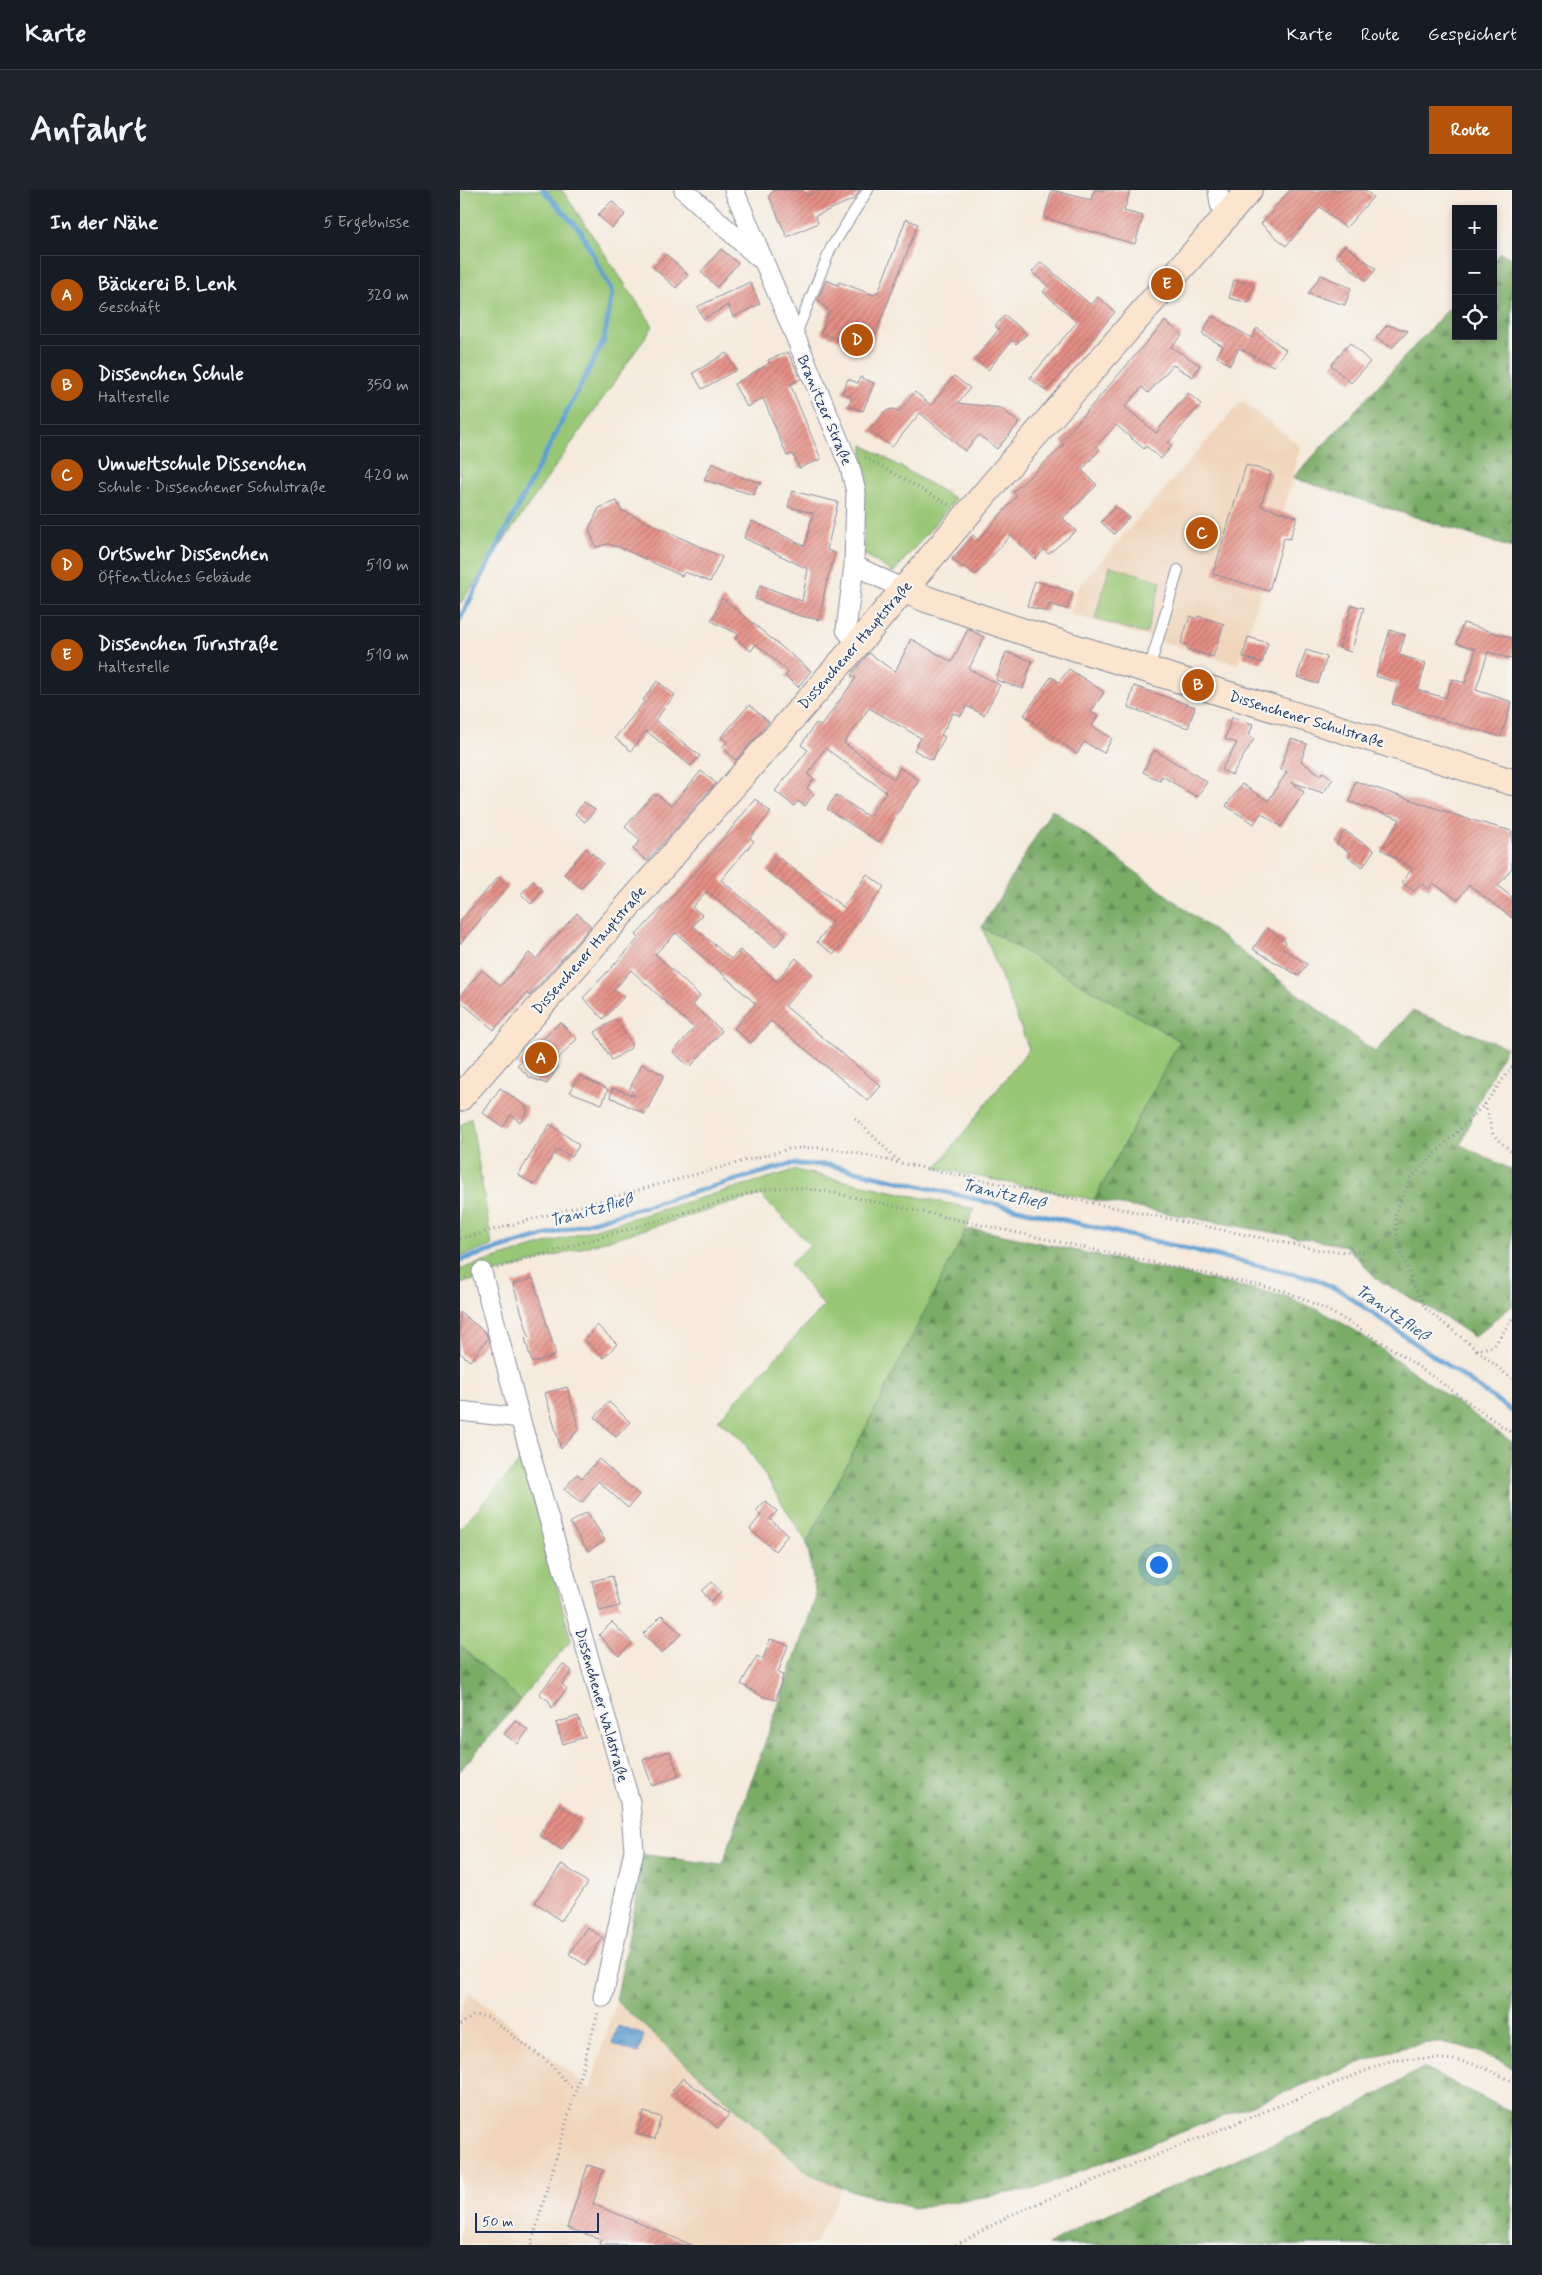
<!DOCTYPE html>
<html lang="de">
<meta charset="utf-8">
<style>
:root{--surface:#171b24;--page:#20242c;--text:#f1f3f6;--muted:#9ea1a6;--line:#363941;--accent:#b45309}
body{margin:0;font-family:Mynerve,sans-serif;background:var(--page);color:var(--text)}
.controls{position:absolute;right:15px;top:15px;display:grid;overflow:hidden;border-radius:0px;box-shadow:0 2px 8px #0003}
.controls button{width:45px;height:45px;display:grid;place-items:center;padding:0;border:0;border-bottom:1px solid var(--line);background:var(--surface);color:var(--text);font:25px sans-serif}
.scale{position:absolute;left:15px;bottom:12px;width:124px;box-sizing:border-box;padding-left:5px;border:2px solid #1b2f5e;border-top:0;font-size:14px;line-height:18px;white-space:nowrap;color:#1b2f5e;-webkit-text-stroke:4px #f6f6f2;paint-order:stroke}
.you{position:absolute;left:698px;top:1374px;width:18px;height:18px;margin:-12px;border:4px solid #fff;border-radius:50%;background:#1a73e8;box-shadow:0 0 0 8px #1a73e833}
.badge{display:grid;place-items:center;width:32px;height:32px;border-radius:50%;background:var(--accent);color:#fff;font-size:16px;font-weight:700}
.pin{position:absolute;translate:-50% -50%;border:2px solid #fff;box-shadow:0 1px 5px #0006}
.list{margin:0;padding:0;list-style:none}
h2{display:flex;justify-content:space-between;align-items:center;height:65px;margin:0;padding:0 20px;font-size:21px}
h2 small{font-size:16px;font-weight:400;color:var(--muted)}
.list li{display:grid;grid-template-columns:32px 1fr auto;gap:15px;align-items:center;box-sizing:border-box;height:80px;margin:0 10px 10px;padding:0 10px;border:1px solid var(--line);border-radius:0px}
.list b{display:block;font-size:19px;white-space:nowrap}
.list p{margin:0;font-size:16px;white-space:nowrap;color:var(--muted)}
.list em{font-size:16px;font-style:normal;color:var(--muted)}
.icon{flex:none;width:28px;height:28px;fill:none;stroke:currentColor;stroke-width:2;stroke-linecap:round;stroke-linejoin:round}
.map{position:relative;flex:none;width:1052px;height:2055px;overflow:hidden;border-radius:0px}
header{display:flex;align-items:center;gap:30px;box-sizing:border-box;height:70px;padding:0 25px;background:var(--surface);border-bottom:1px solid var(--line)}
header strong{font-size:24px}
nav{display:flex;gap:28px;margin-inline-start:auto;font-size:18px}
.intro{display:flex;align-items:center;justify-content:space-between;box-sizing:border-box;height:120px;padding:0 30px}
h1{margin:0;font-size:35px}
.button{padding:12px 22px;border-radius:0px;background:var(--accent);color:#fff;font-size:18px;font-weight:700}
main{display:flex;gap:30px;padding:0 30px}
aside{flex:1;background:var(--surface);border-radius:0px;box-shadow:0 2px 8px #0003}
.map>svg:first-child{display:block}
.built{fill:#f0d5bc}
.grass{fill:#99c775;stroke:#5a7b6a}
.forest{fill:url(#forest-firs);stroke:#4a6e62}
.water{fill:url(#water-waves);stroke:#3e6898}
.lines{fill:none;stroke-linecap:round;stroke-linejoin:round}
.stream{stroke:#60a0d3;stroke-width:5}
.building{fill:url(#building-hatch)}
.lane-casing{stroke:#888c9c;stroke-width:12}
.street-casing{stroke:#888c9c;stroke-width:21}
.secondary-casing{stroke:#888c9c;stroke-width:28}
.path{stroke:#888c9c;stroke-width:3;stroke-dasharray:1 4;stroke-linecap:butt}
.lane{stroke:#fff;stroke-width:10}
.street{stroke:#fff;stroke-width:19}
.secondary{stroke:#fbe5cf;stroke-width:26}
.labels{text-anchor:middle;stroke-width:4.5;stroke-linejoin:round;paint-order:stroke}
.street-label{font-size:15px;fill:#1b2f5e;stroke:#f6f6f2}
.water-label{font-size:16px;font-style:italic;fill:#335787;stroke:#f6f6f2}
</style>
<header>
<strong>Karte</strong>
<nav><a>Karte</a><a>Route</a><a>Gespeichert</a></nav>
</header>
<div class="intro"><h1>Anfahrt</h1><a class="button">Route</a></div>
<main>
<aside>
<h2>In der Nähe<small>5 Ergebnisse</small></h2>
<ul class="list">
<li><span class="badge">A</span><div><b>Bäckerei B. Lenk</b><p>Geschäft</p></div><em>320 m</em></li>
<li><span class="badge">B</span><div><b>Dissenchen Schule</b><p>Haltestelle</p></div><em>350 m</em></li>
<li><span class="badge">C</span><div><b>Umweltschule Dissenchen</b><p>Schule · Dissenchener Schulstraße</p></div><em>420 m</em></li>
<li><span class="badge">D</span><div><b>Ortswehr Dissenchen</b><p>Öffentliches Gebäude</p></div><em>510 m</em></li>
<li><span class="badge">E</span><div><b>Dissenchen Turnstraße</b><p>Haltestelle</p></div><em>510 m</em></li>
</ul>
</aside>
<div class="map">
<svg width="1052" height="2055" viewBox="0 0 1052 2055">
<defs>
<pattern id="forest-firs" width="22" height="20" patternUnits="userSpaceOnUse" patternTransform="scale(1.25)"><rect width="22" height="20" fill="#7aac66"/><path d="M5 1l3.5 6h-7zM16 11l3.5 6h-7z" fill="#638c57"/></pattern>
<pattern id="water-waves" width="16" height="10" patternUnits="userSpaceOnUse" patternTransform="scale(1.25)"><rect width="16" height="10" fill="#60a0d3"/><path d="M0 5q4-4 8 0t8 0" fill="none" stroke="#4e83ae"/></pattern>
<pattern id="building-hatch" width="6" height="6" patternUnits="userSpaceOnUse" patternTransform="scale(1.25)"><rect width="6" height="6" fill="#e58f85"/><path d="M-1 1l2-2M0 6l6-6M5 7l2-2" fill="none" stroke="#b97570"/></pattern>
</defs>
<rect width="100%" height="100%" fill="#f6f6f2"/>
<filter id="ink" filterUnits="userSpaceOnUse"><feTurbulence type="fractalNoise" baseFrequency=".02" numOctaves="2"/><feDisplacementMap in="SourceGraphic" scale="10" xChannelSelector="R" yChannelSelector="G"/><feConvolveMatrix kernelMatrix="1 2 1 2 8 2 1 2 1" color-interpolation-filters="sRGB"/></filter>
<filter id="wash" filterUnits="userSpaceOnUse"><feTurbulence type="fractalNoise" baseFrequency=".0096" numOctaves="4" result="noise"/><feDisplacementMap in="SourceGraphic" scale="20" xChannelSelector="R" yChannelSelector="G"/><feGaussianBlur stdDeviation="1.12" result="paint"/><feColorMatrix in="noise" values="0 0 0 0 0 0 0 0 0 0 0 0 0 0 0 0 0 1.4 0 .05"/><feComposite in="paint" operator="in"/></filter>
<g filter="url(#wash)">
<rect width="100%" height="100%" fill="#f5eadb"/>
<path class="built" d="M 782,211 L 840,256 L 833,288 L 779,475 L 610,424 L 618,397 Z
M 10,1803 L 130,1899 L 156,1811 L 348,1983 L 383,1998 L 354,2055 L 0,2055 L 0,1815 Z"/>
<path class="grass" d="M 0,0 L 102,0 L 193,136 L 0,414 Z
M 403,255 L 496,309 L 433,383 L 404,364 Z
M 650,376 L 701,391 L 686,444 L 635,429 Z
M 522,737 L 720,851 L 634,1010 L 476,978 L 569,859 Z
M 11,927 L 32,1056 L 0,1066 L 0,936 Z
M 335,980 L 514,1019 L 499,1055 L 347,1353 L 282,1249 L 258,1230 L 364,1116 L 330,1074 L 350,1055 L 300,1005 L 0,1094 L 0,1079 Z
M 63,1268 L 111,1450 L 60,1510 L 0,1455 L 0,1338 Z"/>
<path class="forest" d="M 1040,63 L 1052,68 L 1052,358 L 833,288 L 996,111 L 996,146 L 1033,146 L 1033,70 Z
M 592,619 L 915,862 L 952,821 L 1046,857 L 1017,915 L 1001,955 L 1052,980 L 1052,1116 L 1014,1147 L 973,1120 L 918,1090 L 886,1056 L 634,1010 L 720,851 L 522,737 Z
M 506,1040 L 520,1040 L 825,1106 L 863,1122 L 896,1141 L 1052,1252 L 1052,1877 C 1028,1866 1001,1852 974,1853 C 959,1853 943,1858 928,1862 L 575,1999 L 453,2018 L 383,1998 L 348,1983 L 156,1811 L 177,1704 L 181,1664 L 262,1675 L 356,1407 L 347,1353 Z
M 0,1455 L 60,1510 L 0,1581 Z
M 963,1878 L 1052,1922 L 1052,2055 L 588,2055 L 626,2033 L 881,1925 Z"/>
<path class="water" d="M 158,1836 L 184,1845 L 178,1863 L 152,1854 Z"/>
<g class="lines">
<path class="stream" d="M 0,429 L 144,150 L 152,102 L 120,40 L 83,0
M 0,1070 L 331,974 L 370,975 L 855,1089 L 881,1101 L 1052,1221"/>
</g>
<g id="blocks">
<path class="building" d="M 314,0 L 343,0 L 346,6 L 361,0 L 400,0 L 394,9 L 355,26 L 358,33 L 327,47 L 309,6 Z
M 592,0 L 631,10 L 634,0 L 670,0 L 664,21 L 683,26 L 675,54 L 584,28 Z
M 830,0 L 905,0 L 913,7 L 886,38 L 860,17 L 826,56 L 801,34 Z
M 152,11 L 165,25 L 152,38 L 138,25 Z
M 446,29 L 458,34 L 409,161 L 361,143 L 369,121 L 358,110 L 366,90 L 378,95 L 379,92 L 414,105 L 416,102 L 418,103 Z
M 885,55 L 916,79 L 906,91 L 876,66 Z
M 261,59 L 278,73 L 257,97 L 241,82 Z
M 206,64 L 228,85 L 216,98 L 193,77 Z
M 581,72 L 631,115 L 638,107 L 655,122 L 586,201 L 570,188 L 617,132 L 583,102 L 588,96 L 572,82 Z
M 861,85 L 891,98 L 885,115 L 848,104 Z
M 774,90 L 794,95 L 789,113 L 769,108 Z
M 290,92 L 300,114 L 273,127 L 268,115 L 244,129 L 237,117 Z
M 545,125 L 567,144 L 556,154 L 552,150 L 528,180 L 515,169 L 539,139 L 535,136 Z
M 752,126 L 792,148 L 797,138 L 826,160 L 813,176 L 779,158 L 770,175 L 757,167 L 763,156 L 742,144 Z
M 705,131 L 722,145 L 711,157 L 740,175 L 733,187 L 713,175 L 688,203 L 682,197 L 665,217 L 696,243 L 728,203 L 741,214 L 708,253 L 712,256 L 701,269 L 686,256 L 684,259 L 656,235 L 636,256 L 640,259 L 622,280 L 637,295 L 603,328 L 616,341 L 588,364 L 584,360 L 575,369 L 551,345 L 515,385 L 505,376 L 503,378 L 492,369 L 513,345 L 518,350 L 557,306 L 553,302 L 604,255 L 601,252 L 608,243 Z
M 927,135 L 948,141 L 932,158 L 916,148 Z
M 890,153 L 910,172 L 891,193 L 871,175 Z
M 328,162 L 341,189 L 330,194 L 361,269 L 339,278 L 333,264 L 327,266 L 303,208 L 287,217 L 274,194 L 310,173 L 308,170 Z
M 266,163 L 276,180 L 242,199 L 233,183 Z
M 494,186 L 510,198 L 498,213 L 541,218 L 559,233 L 537,259 L 519,245 L 505,261 L 460,223 L 432,257 L 410,241 L 425,221 L 433,219 L 439,221 L 455,202 L 471,215 Z
M 400,187 L 414,193 L 403,221 L 388,216 L 392,207 L 382,203 L 388,189 L 398,193 Z
M 252,273 L 284,288 L 302,293 L 297,296 L 294,305 L 244,290 Z
M 786,275 L 811,282 L 801,316 L 837,327 L 830,349 L 824,348 L 809,401 L 753,384 Z
M 332,301 L 378,312 L 367,360 L 375,363 L 365,399 L 360,430 L 341,426 L 295,409 L 300,395 L 342,411 L 348,379 L 284,348 L 292,331 L 345,356 L 353,323 L 328,317 Z
M 157,311 L 161,320 L 262,367 L 250,392 L 225,382 L 222,386 L 157,356 L 156,357 L 148,354 L 136,357 L 129,339 L 139,318 Z
M 655,316 L 669,327 L 654,344 L 641,332 Z
M 575,391 L 613,402 L 607,419 L 589,414 L 587,422 L 567,416 Z
M 262,408 L 351,481 L 338,497 L 325,486 L 329,482 L 296,454 L 291,461 L 275,448 L 279,444 L 251,431 Z
M 892,415 L 904,418 L 891,462 L 879,458 Z
M 730,426 L 737,429 L 738,426 L 764,434 L 753,467 L 727,459 L 728,456 L 721,453 Z
M 1003,433 L 1052,448 L 1052,469 L 1028,462 L 1016,500 L 1052,512 L 1041,547 L 932,514 L 938,493 L 916,486 L 930,440 L 945,445 L 939,465 L 966,473 L 958,500 L 986,508 L 992,489 L 1005,493 L 1016,459 L 997,453 Z
M 508,439 L 524,447 L 509,479 L 540,495 L 524,525 L 507,516 L 501,526 L 493,523 L 481,545 L 485,547 L 472,570 L 454,560 L 461,548 L 409,518 L 384,553 L 434,589 L 440,578 L 459,590 L 419,652 L 367,619 L 376,605 L 409,627 L 426,602 L 365,558 L 348,585 L 354,589 L 347,598 L 354,604 L 345,616 L 338,611 L 334,616 L 315,601 L 348,560 L 341,555 L 356,533 L 361,536 L 396,488 L 391,485 L 409,463 L 435,482 L 451,449 L 492,472 Z
M 788,447 L 808,453 L 802,473 L 783,467 Z
M 846,460 L 867,467 L 858,494 L 837,487 Z
M 546,462 L 572,471 L 563,499 L 536,490 Z
M 609,479 L 644,502 L 631,522 L 638,526 L 632,536 L 652,548 L 644,563 L 624,552 L 617,564 L 564,525 L 591,487 L 599,492 Z
M 197,491 L 215,505 L 195,530 L 240,566 L 231,576 L 186,541 L 171,561 L 155,548 L 185,511 L 183,510 Z
M 674,496 L 735,517 L 728,538 L 668,517 Z
M 289,515 L 309,532 L 276,570 L 262,557 L 267,552 L 261,547 Z
M 772,527 L 793,534 L 789,546 L 794,549 L 772,585 L 761,580 L 777,553 L 765,549 Z
M 831,549 L 847,554 L 841,571 L 861,585 L 863,582 L 873,589 L 863,603 L 831,592 L 844,602 L 821,637 L 801,623 L 794,634 L 766,616 L 782,594 L 808,611 L 827,582 L 820,579 Z
M 694,560 L 747,592 L 737,607 L 702,586 L 700,591 L 683,582 Z
M 241,581 L 256,593 L 187,671 L 173,659 L 180,650 L 165,637 L 193,605 L 198,605 L 211,616 Z
M 895,591 L 1008,629 L 1052,641 L 1052,678 L 1038,696 L 1052,707 L 1052,728 L 1009,695 L 998,710 L 973,693 L 969,699 L 960,693 L 954,701 L 942,693 L 952,678 L 921,659 L 940,629 L 890,612 Z
M 295,609 L 311,622 L 290,648 L 294,651 L 261,690 L 326,744 L 315,757 L 247,701 L 232,717 L 242,725 L 233,736 L 271,769 L 280,760 L 316,791 L 336,768 L 353,784 L 325,816 L 421,896 L 408,911 L 311,831 L 291,853 L 274,838 L 296,814 L 216,743 L 195,764 L 240,806 L 233,815 L 262,841 L 230,877 L 213,862 L 234,838 L 171,780 L 154,800 L 164,807 L 143,829 L 123,808 L 179,748 L 176,745 L 242,675 Z
M 124,612 L 135,620 L 125,632 L 115,624 Z
M 885,641 L 914,660 L 903,677 L 888,667 L 891,664 L 876,653 Z
M 126,658 L 143,673 L 121,698 L 104,684 Z
M 318,667 L 383,717 L 407,684 L 424,697 L 374,764 L 357,752 L 372,732 L 307,681 Z
M 38,687 L 49,696 L 0,754 L 0,731 Z
M 73,691 L 83,700 L 71,714 L 61,704 Z
M 117,723 L 131,736 L 69,806 L 67,803 L 34,840 L 0,811 L 0,806 L 22,780 L 41,796 L 69,763 L 76,769 Z
M 807,738 L 826,752 L 822,758 L 847,774 L 839,786 L 793,759 Z
M 156,829 L 171,853 L 171,858 L 152,870 L 135,842 Z
M 100,832 L 117,849 L 92,875 L 98,877 L 87,894 L 69,887 L 57,875 Z
M 182,874 L 204,885 L 185,924 L 150,907 L 153,898 L 175,906 L 170,898 Z
M 120,886 L 148,899 L 142,914 L 110,902 Z
M 40,898 L 67,917 L 67,923 L 60,932 L 51,925 L 43,937 L 23,923 Z
M 90,934 L 119,955 L 112,967 L 97,959 L 75,995 L 58,985 Z
M 73,1088 L 96,1165 L 72,1173 L 65,1148 L 69,1147 L 53,1094 Z
M 0,1122 L 26,1143 L 28,1149 L 10,1171 L 0,1163 Z
M 137,1135 L 157,1154 L 144,1168 L 124,1150 Z
M 107,1197 L 119,1239 L 101,1259 L 85,1203 Z
M 149,1212 L 170,1232 L 156,1247 L 135,1227 Z
M 139,1269 L 179,1305 L 168,1318 L 138,1291 L 121,1313 L 104,1299 L 117,1284 L 122,1288 Z
M 305,1311 L 317,1321 L 310,1329 L 328,1345 L 315,1361 L 290,1339 L 301,1325 L 296,1321 Z
M 127,1322 L 145,1350 L 128,1361 L 110,1333 Z
M 152,1386 L 160,1416 L 140,1421 L 132,1391 Z
M 252,1392 L 261,1402 L 251,1411 L 242,1401 Z
M 202,1425 L 221,1444 L 202,1463 L 183,1444 Z
M 152,1432 L 172,1453 L 159,1466 L 139,1445 Z
M 310,1449 L 328,1455 L 318,1483 L 323,1485 L 316,1510 L 302,1506 L 281,1494 L 297,1466 L 303,1469 Z
M 103,1474 L 112,1481 L 102,1494 L 107,1499 L 92,1518 L 89,1511 L 79,1504 Z
M 118,1526 L 125,1547 L 103,1554 L 96,1533 Z
M 55,1530 L 68,1540 L 58,1554 L 44,1544 Z
M 210,1561 L 219,1586 L 192,1596 L 183,1570 Z
M 100,1615 L 123,1630 L 102,1660 L 79,1645 Z
M 102,1674 L 128,1693 L 101,1731 L 75,1712 Z
M 127,1737 L 143,1748 L 125,1775 L 109,1764 Z
M 223,1888 L 269,1924 L 258,1938 L 212,1901 Z
M 184,1922 L 201,1927 L 195,1949 L 177,1944 Z
M 128,1975 L 143,1980 L 133,2014 L 232,2055 L 139,2055 L 141,2049 L 107,2038 Z"/>
</g>
</g>
<g filter="url(#ink)">
<use href="#blocks" fill-opacity="0" stroke="#888c9c" stroke-width="1"/>
<g class="lines">
<defs>
<path id="lane" d="M 336,144 L 371,58 L 408,0
M 689,480 L 718,380"/>
<path id="street" d="M 224,0 L 299,68
M 274,0 L 390,277 L 396,302 L 394,375 L 386,440 L 391,446 L 400,451
M 758,0 L 760,14 L 765,27
M 394,375 L 443,399
M 22,1082 L 60,1228
M 0,1221 L 60,1228 L 170,1612 L 174,1660 L 143,1807"/>
<path id="secondary" d="M 443,399 L 466,409 L 558,440 L 1052,592
M 0,908 L 400,451 L 551,273 L 789,0"/>
</defs>
<use href="#lane" class="lane-casing"/>
<use href="#street" class="street-casing"/>
<use href="#secondary" class="secondary-casing"/>
<path class="path" d="M 405,267 L 489,315
M 1052,877 L 1025,914 L 951,988 L 935,1024 L 939,1057 L 954,1096 L 966,1119 L 1017,1160 L 1034,1156 L 1052,1129
M 1025,914 L 1033,945 L 1052,962
M 395,928 L 440,973 L 864,1061 L 904,1062 L 925,1050 L 936,1039
M 0,1049 L 328,959 C 369,954 399,964 439,973
M 37,1078 L 301,1000 L 329,997 L 365,1001 L 825,1101 C 908,1134 979,1193 1052,1243
M 0,1089 L 7,1087
M 1017,1160 L 1052,1189
M 0,1835 L 14,1825 L 28,1827 L 87,1871 L 114,1900
M 71,2055 L 138,1823
M 496,2055 L 547,2027 L 583,2011 L 930,1871 C 958,1868 988,1866 1016,1875 C 1028,1879 1040,1886 1052,1891"/>
<use href="#lane" class="lane"/>
<use href="#street" class="street"/>
<use href="#secondary" class="secondary"/>
</g>
</g>
<g class="labels">
<g class="street-label">
<text transform="translate(365 220) rotate(67)" y="5">Branitzer Straße</text>
<text transform="translate(395 455) rotate(-49)" y="5">Dissenchener Hauptstraße</text>
<text transform="translate(847 529) rotate(17)" y="5">Dissenchener Schulstraße</text>
<text transform="translate(129 760) rotate(-49)" y="5">Dissenchener Hauptstraße</text>
<text transform="translate(142 1515) rotate(74)" y="5">Dissenchener Waldstraße</text>
</g>
<g class="water-label">
<text transform="translate(544 1003) rotate(13)" y="6">Tranitzfließ</text>
<text transform="translate(131 1019) rotate(-16)" y="6">Tranitzfließ</text>
<text transform="translate(933 1122) rotate(35)" y="6">Tranitzfließ</text>
</g>
</g>
</svg>
<div class="controls">
<button>+</button>
<button>−</button>
<button><svg class="icon" aria-label="locate" viewBox="0 0 24 24"><circle cx="12" cy="12" r="6"/><path d="M12 2v4M12 18v4M2 12h4M18 12h4"/></svg></button>
</div>
<div class="scale">50 m</div>
<div class="you"></div>
<div class="pin badge" style="left:81px;top:868px">A</div>
<div class="pin badge" style="left:738px;top:495px">B</div>
<div class="pin badge" style="left:742px;top:343px">C</div>
<div class="pin badge" style="left:397px;top:150px">D</div>
<div class="pin badge" style="left:707px;top:94px">E</div>
</div>
</main>
